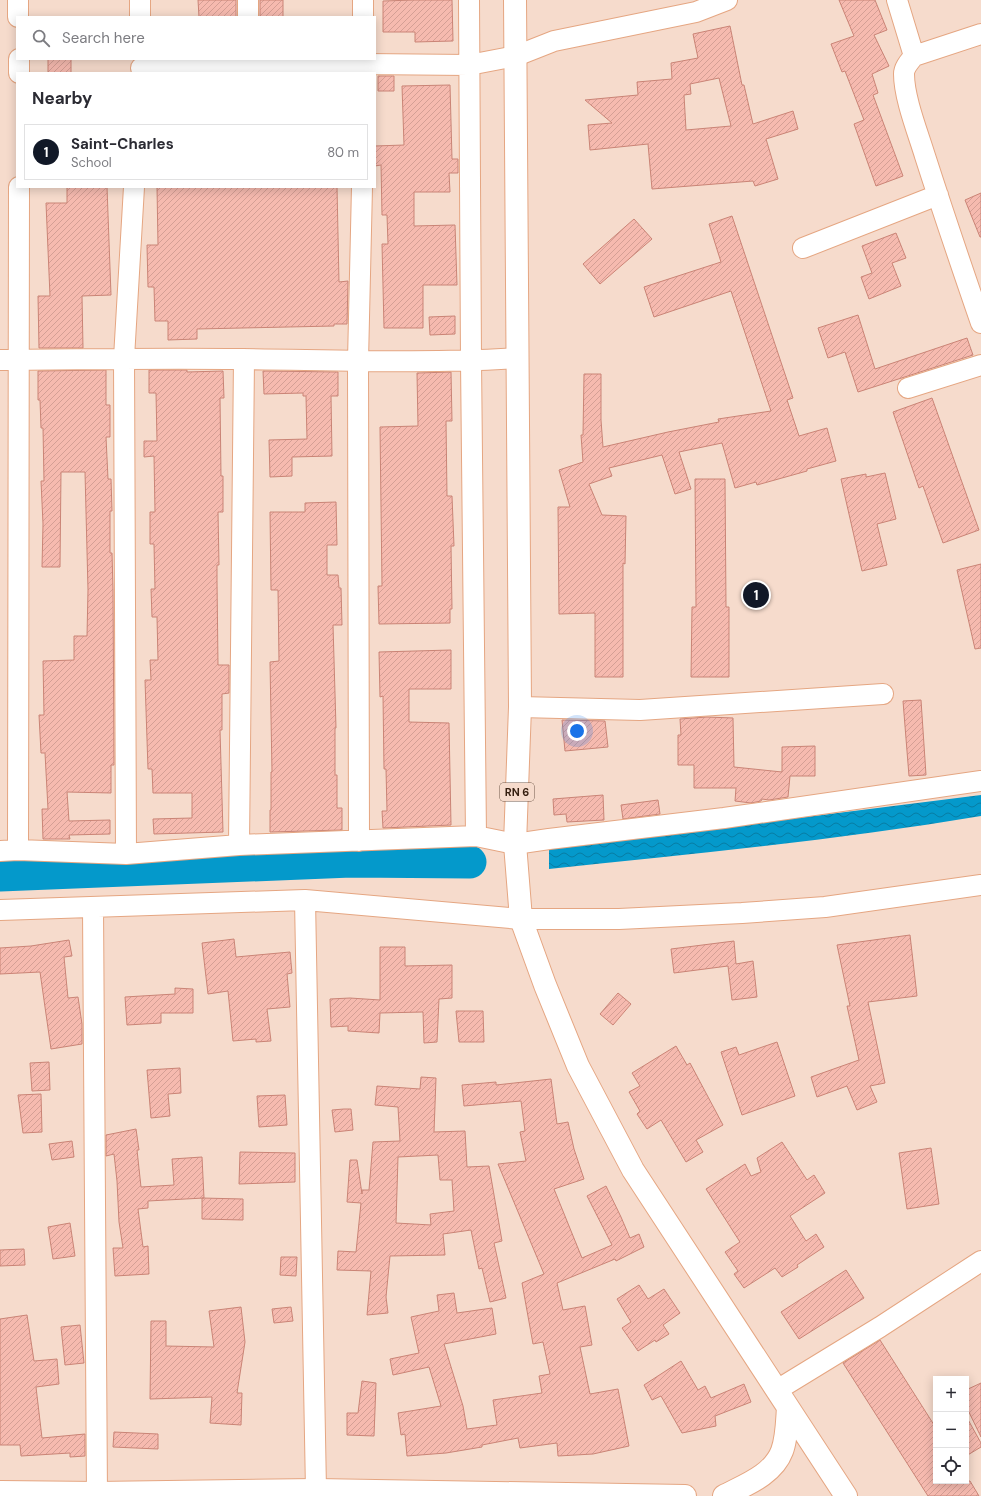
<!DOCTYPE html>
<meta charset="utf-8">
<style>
:root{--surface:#fff;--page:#f7f7f7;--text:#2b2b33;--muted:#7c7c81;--line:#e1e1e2;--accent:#111827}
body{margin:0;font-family:"DM Sans",sans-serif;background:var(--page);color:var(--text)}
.controls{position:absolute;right:12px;bottom:12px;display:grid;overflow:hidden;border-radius:0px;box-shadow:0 2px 10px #0003}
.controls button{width:36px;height:36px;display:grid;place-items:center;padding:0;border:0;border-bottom:1px solid var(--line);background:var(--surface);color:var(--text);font:20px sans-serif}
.you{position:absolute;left:577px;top:731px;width:14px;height:14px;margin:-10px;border:3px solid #fff;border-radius:50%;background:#1a73e8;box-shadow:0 0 0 6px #1a73e833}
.badge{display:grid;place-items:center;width:26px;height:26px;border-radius:50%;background:var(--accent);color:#fff;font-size:13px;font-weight:700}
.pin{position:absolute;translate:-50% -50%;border:2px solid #fff;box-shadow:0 1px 4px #0006}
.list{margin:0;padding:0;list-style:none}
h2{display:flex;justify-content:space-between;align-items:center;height:52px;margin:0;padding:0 16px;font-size:17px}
h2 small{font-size:13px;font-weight:400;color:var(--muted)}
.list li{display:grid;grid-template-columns:26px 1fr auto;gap:12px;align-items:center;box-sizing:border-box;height:56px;margin:0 8px 8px;padding:0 8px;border:1px solid var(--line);border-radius:0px}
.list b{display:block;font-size:15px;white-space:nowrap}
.list p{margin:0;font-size:13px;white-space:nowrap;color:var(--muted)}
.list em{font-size:13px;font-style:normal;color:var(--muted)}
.icon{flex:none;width:22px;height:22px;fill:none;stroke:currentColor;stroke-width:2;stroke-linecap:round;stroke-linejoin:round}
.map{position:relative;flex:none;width:981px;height:1496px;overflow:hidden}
.search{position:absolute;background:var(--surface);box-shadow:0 2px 10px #0003;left:16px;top:16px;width:360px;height:44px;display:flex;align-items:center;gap:10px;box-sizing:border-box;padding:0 14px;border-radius:0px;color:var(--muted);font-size:15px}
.panel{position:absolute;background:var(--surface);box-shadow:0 2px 10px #0003;left:16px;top:72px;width:360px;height:116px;border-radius:0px}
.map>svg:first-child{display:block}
.water{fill:url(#water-waves)}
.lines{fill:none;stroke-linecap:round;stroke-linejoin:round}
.river{stroke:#0499cb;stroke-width:33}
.building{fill:url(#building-hatch);stroke:#ca8476;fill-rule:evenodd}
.minor-casing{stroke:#e5a682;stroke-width:22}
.primary-casing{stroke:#e5a682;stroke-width:24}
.minor{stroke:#fff;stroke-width:20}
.primary{stroke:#fff;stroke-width:22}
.labels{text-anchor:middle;stroke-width:4;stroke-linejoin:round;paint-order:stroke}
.shield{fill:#f6dbcc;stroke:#6f5748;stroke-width:1}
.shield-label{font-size:11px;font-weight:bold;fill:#351e0f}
</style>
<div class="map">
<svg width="981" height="1496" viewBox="0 0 981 1496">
<defs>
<pattern id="water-waves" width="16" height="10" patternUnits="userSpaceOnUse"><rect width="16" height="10" fill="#0499cb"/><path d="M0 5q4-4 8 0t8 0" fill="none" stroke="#067ca3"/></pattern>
<pattern id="building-hatch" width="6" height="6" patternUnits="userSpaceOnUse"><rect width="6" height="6" fill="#f6baaf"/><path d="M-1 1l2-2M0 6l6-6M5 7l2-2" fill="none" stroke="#d49f95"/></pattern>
</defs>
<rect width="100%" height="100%" fill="#f6dbcc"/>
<path class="water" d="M 981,795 L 981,816 C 838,840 694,854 549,869 L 549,849 Z"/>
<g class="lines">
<path class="river" d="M 0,875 L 351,861 L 470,862"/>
</g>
<path class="building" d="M 198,0 L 236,0 L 236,17 L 199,17 Z
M 260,0 L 283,0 L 283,17 L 260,17 Z
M 414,0 L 452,0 L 453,41 L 415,42 L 415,32 L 383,32 L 383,1 Z
M 839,0 L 875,0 L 887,30 L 874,35 L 889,66 L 872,74 L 878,93 L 873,95 L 903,176 L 876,186 L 854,124 L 864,120 L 845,71 L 842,72 L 831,44 L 854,36 Z
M 730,26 L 742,85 L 744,85 L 753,124 L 793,111 L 798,129 L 766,139 L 778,179 L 755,186 L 753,181 L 652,189 L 648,144 L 590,150 L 588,125 L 612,123 L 585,100 L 638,95 L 637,82 L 672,79 L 671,63 L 698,58 L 693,34 ZM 719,78 L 731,126 L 686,130 L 684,95 L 691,94 L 690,84 Z
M 48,59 L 71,59 L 71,73 L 48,73 Z
M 378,76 L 394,76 L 394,91 L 378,91 Z
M 450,85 L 452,159 L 458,159 L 458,173 L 449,173 L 450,192 L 414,192 L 414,226 L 455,225 L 457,285 L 423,285 L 423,328 L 384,328 L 382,244 L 388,244 L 387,215 L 382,215 L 381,165 L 375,166 L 375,146 L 404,145 L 402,86 Z
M 67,187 L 107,187 L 111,295 L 82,296 L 83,348 L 39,348 L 38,296 L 50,296 L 46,203 L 67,203 Z
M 157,187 L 337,187 L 339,282 L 348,281 L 347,324 L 334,324 L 334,326 L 197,329 L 197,339 L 168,340 L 168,321 L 155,321 L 154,287 L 148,287 L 147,245 L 158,245 Z
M 981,193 L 981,237 L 980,237 L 965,200 Z
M 732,216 L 793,398 L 787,400 L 799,436 L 827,428 L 836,461 L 807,469 L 807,471 L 757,485 L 756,482 L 735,488 L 722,443 L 679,452 L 691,489 L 675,494 L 662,455 L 609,468 L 612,476 L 589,484 L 602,515 L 626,516 L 625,564 L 623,563 L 623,677 L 595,677 L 595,613 L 559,614 L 558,507 L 570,507 L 559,470 L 583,462 L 581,435 L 583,435 L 584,374 L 601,374 L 601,420 L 603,447 L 668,432 L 719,422 L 718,419 L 771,411 L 731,291 L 654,317 L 644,287 L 721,262 L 709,224 Z
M 634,219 L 652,239 L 600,284 L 583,264 Z
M 896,233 L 906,258 L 892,263 L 901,286 L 869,299 L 861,277 L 872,273 L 862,246 Z
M 858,315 L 875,369 L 967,338 L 973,355 L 858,392 L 845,352 L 828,358 L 818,328 Z
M 455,316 L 455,334 L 430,335 L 429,317 Z
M 106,370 L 106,405 L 110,405 L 110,437 L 106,437 L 108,479 L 111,479 L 112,511 L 110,511 L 110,553 L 112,553 L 113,590 L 114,765 L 111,765 L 111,793 L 67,792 L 69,821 L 110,820 L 110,834 L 69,835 L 70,839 L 43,839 L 42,809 L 48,809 L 45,753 L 41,753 L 39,715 L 44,715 L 43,661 L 74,660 L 74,636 L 87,636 L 88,590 L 85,472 L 61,472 L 60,567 L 42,567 L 43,524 L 41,481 L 44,481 L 43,428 L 41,428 L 40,400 L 38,400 L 38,371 Z
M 149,370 L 187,370 L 187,372 L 223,371 L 224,398 L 220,398 L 221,476 L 223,476 L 223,512 L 218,512 L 219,565 L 217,565 L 217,581 L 218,665 L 229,665 L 229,693 L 222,694 L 222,730 L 220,730 L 223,832 L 154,834 L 153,819 L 192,818 L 192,793 L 153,793 L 152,769 L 148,769 L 145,680 L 151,680 L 150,660 L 158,660 L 157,617 L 152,617 L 151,589 L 155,589 L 154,544 L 150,544 L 150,512 L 155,512 L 154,456 L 144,457 L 144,441 L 157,441 L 156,393 L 149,393 Z
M 263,371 L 338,372 L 338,396 L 331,396 L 332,456 L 292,457 L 292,476 L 270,477 L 269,440 L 307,439 L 306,396 L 303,396 L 303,393 L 264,394 Z
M 451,372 L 452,421 L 446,421 L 447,496 L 452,496 L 454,546 L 451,546 L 452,609 L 450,609 L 450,623 L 379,624 L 378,586 L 382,586 L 380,427 L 418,426 L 417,373 Z
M 932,398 L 979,530 L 943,543 L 923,486 L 919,488 L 893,412 Z
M 885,473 L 896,519 L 877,524 L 887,565 L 862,571 L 841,479 L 866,474 L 866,477 Z
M 695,479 L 725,479 L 726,607 L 729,607 L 729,677 L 691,677 L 692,607 L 696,607 Z
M 336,502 L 337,545 L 327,545 L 327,575 L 338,575 L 339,588 L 341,588 L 342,625 L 333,625 L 336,728 L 335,728 L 335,775 L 337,775 L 337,808 L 342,808 L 342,830 L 270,832 L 270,810 L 271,810 L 271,772 L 272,772 L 270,662 L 279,661 L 278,590 L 271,590 L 270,512 L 305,512 L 305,503 Z
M 981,564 L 981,648 L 975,649 L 957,570 Z
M 451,650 L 451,689 L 409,689 L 409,722 L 449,723 L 451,825 L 383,828 L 382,811 L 387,811 L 386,769 L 384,769 L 383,696 L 380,697 L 379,652 Z
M 921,700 L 926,775 L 909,776 L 903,701 Z
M 707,717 L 733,718 L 734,767 L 782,772 L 782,747 L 815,746 L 815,776 L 790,776 L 788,797 L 769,800 L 762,799 L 761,801 L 751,803 L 735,801 L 736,788 L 694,788 L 694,765 L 678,765 L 678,735 L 681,735 L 680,719 Z
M 562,720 L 605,721 L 608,747 L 565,751 Z
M 603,795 L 604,820 L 567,822 L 566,814 L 554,815 L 553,799 Z
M 658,800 L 660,814 L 623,819 L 621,805 Z
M 910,935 L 917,996 L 868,1002 L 885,1083 L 870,1086 L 877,1102 L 857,1110 L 847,1086 L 817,1097 L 811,1077 L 859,1060 L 847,1006 L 850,1006 L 837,945 Z
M 234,939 L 236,957 L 290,952 L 292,973 L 287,974 L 290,1007 L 267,1009 L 271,1041 L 256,1042 L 256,1039 L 233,1041 L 228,991 L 208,994 L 202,943 Z
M 69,940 L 72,956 L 64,957 L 68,998 L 78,997 L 82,1024 L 82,1044 L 51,1049 L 40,972 L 0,974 L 0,948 L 31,946 Z
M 734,941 L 736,964 L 753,961 L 757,997 L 732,1000 L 728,966 L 674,973 L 671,949 Z
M 380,947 L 405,947 L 405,966 L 452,965 L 452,998 L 439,999 L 437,1042 L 424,1043 L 423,1012 L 380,1013 L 379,1033 L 348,1031 L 348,1026 L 331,1027 L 330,999 L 350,998 L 380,1000 Z
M 175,988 L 193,989 L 193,1013 L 161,1013 L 161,1023 L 127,1025 L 125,997 L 175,994 Z
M 618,993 L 631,1004 L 613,1025 L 600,1014 Z
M 456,1011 L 483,1011 L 484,1042 L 459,1042 Z
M 777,1042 L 795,1096 L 742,1115 L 721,1052 L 736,1047 L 739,1055 Z
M 676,1046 L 687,1065 L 690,1063 L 723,1125 L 696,1140 L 703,1152 L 686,1162 L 661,1120 L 647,1129 L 637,1114 L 640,1111 L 629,1092 L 640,1086 L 632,1073 Z
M 49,1062 L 50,1090 L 32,1091 L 30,1063 Z
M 180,1068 L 181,1093 L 168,1094 L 170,1116 L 151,1118 L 147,1070 Z
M 421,1077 L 436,1078 L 434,1132 L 465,1131 L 467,1167 L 489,1166 L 502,1241 L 494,1243 L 506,1298 L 490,1302 L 482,1268 L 479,1269 L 471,1230 L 443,1234 L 445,1255 L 390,1256 L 386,1297 L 388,1313 L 367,1315 L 371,1271 L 337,1270 L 338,1251 L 356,1252 L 361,1203 L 347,1202 L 350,1160 L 357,1160 L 362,1194 L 362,1190 L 369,1190 L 373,1142 L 400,1141 L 398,1107 L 375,1105 L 377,1086 L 420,1089 ZM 438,1155 L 440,1180 L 452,1180 L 454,1211 L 430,1214 L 431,1225 L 396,1223 L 398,1157 Z
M 551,1079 L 557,1124 L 568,1122 L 574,1149 L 584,1179 L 554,1189 L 582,1258 L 612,1245 L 587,1196 L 606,1186 L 621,1217 L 630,1238 L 639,1234 L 644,1247 L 616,1261 L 615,1259 L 557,1283 L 563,1310 L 585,1306 L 592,1345 L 580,1347 L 590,1394 L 618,1389 L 629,1446 L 593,1454 L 558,1456 L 557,1443 L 520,1448 L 518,1438 L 482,1445 L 482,1447 L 446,1453 L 407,1456 L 405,1434 L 401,1435 L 398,1413 L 441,1406 L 429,1367 L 393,1375 L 390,1359 L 419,1353 L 411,1317 L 439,1311 L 437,1295 L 454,1293 L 457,1313 L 492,1308 L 496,1334 L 444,1344 L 463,1406 L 467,1429 L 497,1425 L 493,1400 L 542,1393 L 539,1376 L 550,1374 L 543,1342 L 533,1344 L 522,1283 L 544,1274 L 498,1164 L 526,1161 L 520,1132 L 525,1131 L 521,1101 L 464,1106 L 462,1085 L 496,1082 L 496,1085 Z
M 41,1094 L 42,1132 L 23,1133 L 18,1095 Z
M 285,1095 L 287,1125 L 259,1127 L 257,1096 Z
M 344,1109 L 351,1109 L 353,1130 L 335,1132 L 332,1110 Z
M 136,1129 L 139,1150 L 137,1150 L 141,1187 L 174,1185 L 172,1159 L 202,1157 L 204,1198 L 148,1201 L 148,1208 L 138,1209 L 143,1247 L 148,1246 L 149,1274 L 115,1276 L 113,1248 L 123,1248 L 119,1222 L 117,1181 L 114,1154 L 106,1156 L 106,1135 Z
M 72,1141 L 74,1157 L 52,1160 L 49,1144 Z
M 782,1142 L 807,1180 L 814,1175 L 825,1193 L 790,1216 L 806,1241 L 816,1234 L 824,1247 L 797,1265 L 798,1267 L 782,1277 L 775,1268 L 744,1288 L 734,1274 L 738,1271 L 725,1252 L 740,1242 L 706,1189 L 745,1164 L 751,1176 L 761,1172 L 757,1158 Z
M 931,1148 L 939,1204 L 907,1209 L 899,1153 Z
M 240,1152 L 295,1153 L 295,1182 L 239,1184 Z
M 202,1198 L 243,1199 L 243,1220 L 202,1219 Z
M 70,1223 L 75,1256 L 53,1259 L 48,1227 Z
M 24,1249 L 25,1265 L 0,1266 L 0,1250 Z
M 281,1257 L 297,1257 L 296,1276 L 280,1275 Z
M 846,1270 L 864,1298 L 799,1339 L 781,1312 Z
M 639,1285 L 648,1299 L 664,1289 L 680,1313 L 663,1325 L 669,1334 L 656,1342 L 655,1340 L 638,1351 L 622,1328 L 631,1322 L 617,1299 Z
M 241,1307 L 245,1342 L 237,1393 L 242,1393 L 241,1425 L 210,1423 L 212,1397 L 150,1399 L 151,1321 L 166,1321 L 166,1346 L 214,1347 L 209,1311 Z
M 291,1307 L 293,1321 L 274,1323 L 272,1309 Z
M 27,1315 L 34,1361 L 57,1359 L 59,1384 L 36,1387 L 42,1438 L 85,1434 L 85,1456 L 70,1457 L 70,1453 L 21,1456 L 20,1445 L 0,1445 L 0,1319 Z
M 80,1325 L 84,1363 L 65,1365 L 61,1327 Z
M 880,1340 L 936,1428 L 936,1481 L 970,1481 L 979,1496 L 928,1496 L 843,1363 Z
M 681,1361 L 698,1390 L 705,1386 L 711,1398 L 744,1384 L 751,1402 L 715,1416 L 716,1426 L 682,1433 L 661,1396 L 652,1400 L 644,1385 Z
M 362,1381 L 376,1383 L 374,1436 L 347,1435 L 347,1413 L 358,1413 Z
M 981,1383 L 981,1437 L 966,1406 L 966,1390 Z
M 966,1416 L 981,1443 L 981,1447 L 966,1456 Z
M 114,1432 L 158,1434 L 158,1449 L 113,1447 Z"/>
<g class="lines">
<defs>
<path id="minor" d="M 18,0 L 18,17
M 140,0 L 140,17
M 248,0 L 248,17
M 363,0 L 363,17
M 469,0 L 471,361 L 476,836
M 897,0 L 914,56 L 981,34
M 914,56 C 910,61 904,67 904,74 C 904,98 918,133 925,156 C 943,212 962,268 981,323
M 19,59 L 19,73
M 141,68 L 364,64 L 469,65 L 516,56 L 554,41 L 696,12 L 727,0
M 803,248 L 938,195
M 0,360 C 81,359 161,358 242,359 C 334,360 426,364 518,358
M 908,388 L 981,365
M 520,707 L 640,710 L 883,694
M 359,841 L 358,361 L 362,187
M 239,845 L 244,359
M 18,850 L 19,187
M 0,851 L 18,850 L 126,854 L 239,845 L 476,836 L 515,844 L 549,839 L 724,818 L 981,781
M 126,854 L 124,358 L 134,187
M 305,900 L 316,1490
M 93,908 L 97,1496
M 0,910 L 305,900 L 521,919 L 619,919 L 742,913 L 825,907 L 981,885
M 777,1390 L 880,1327 L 981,1261"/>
<path id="primary" d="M 515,0 L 520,707 L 515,844 L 521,919 L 545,985 L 578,1066 L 633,1170 L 846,1496
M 0,1492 L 97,1493 L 316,1490 L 685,1496
M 724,1496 C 745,1485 773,1475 782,1451 C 787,1438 787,1421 788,1407"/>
</defs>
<use href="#minor" class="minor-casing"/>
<use href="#primary" class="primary-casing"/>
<use href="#minor" class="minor"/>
<use href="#primary" class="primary"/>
</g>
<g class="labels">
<rect class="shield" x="500" y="783" width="34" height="18" rx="3"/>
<g class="shield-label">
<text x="517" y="796">RN 6</text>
</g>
</g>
</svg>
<div class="controls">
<button>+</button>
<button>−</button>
<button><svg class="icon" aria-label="locate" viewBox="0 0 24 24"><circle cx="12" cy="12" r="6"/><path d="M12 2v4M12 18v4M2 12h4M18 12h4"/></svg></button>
</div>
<div class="you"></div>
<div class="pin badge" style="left:756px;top:595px">1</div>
<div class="search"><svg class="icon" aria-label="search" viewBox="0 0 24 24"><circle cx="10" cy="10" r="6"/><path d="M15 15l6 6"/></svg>Search here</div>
<section class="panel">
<h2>Nearby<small></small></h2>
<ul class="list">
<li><span class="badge">1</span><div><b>Saint-Charles</b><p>School</p></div><em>80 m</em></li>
</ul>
</section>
</div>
